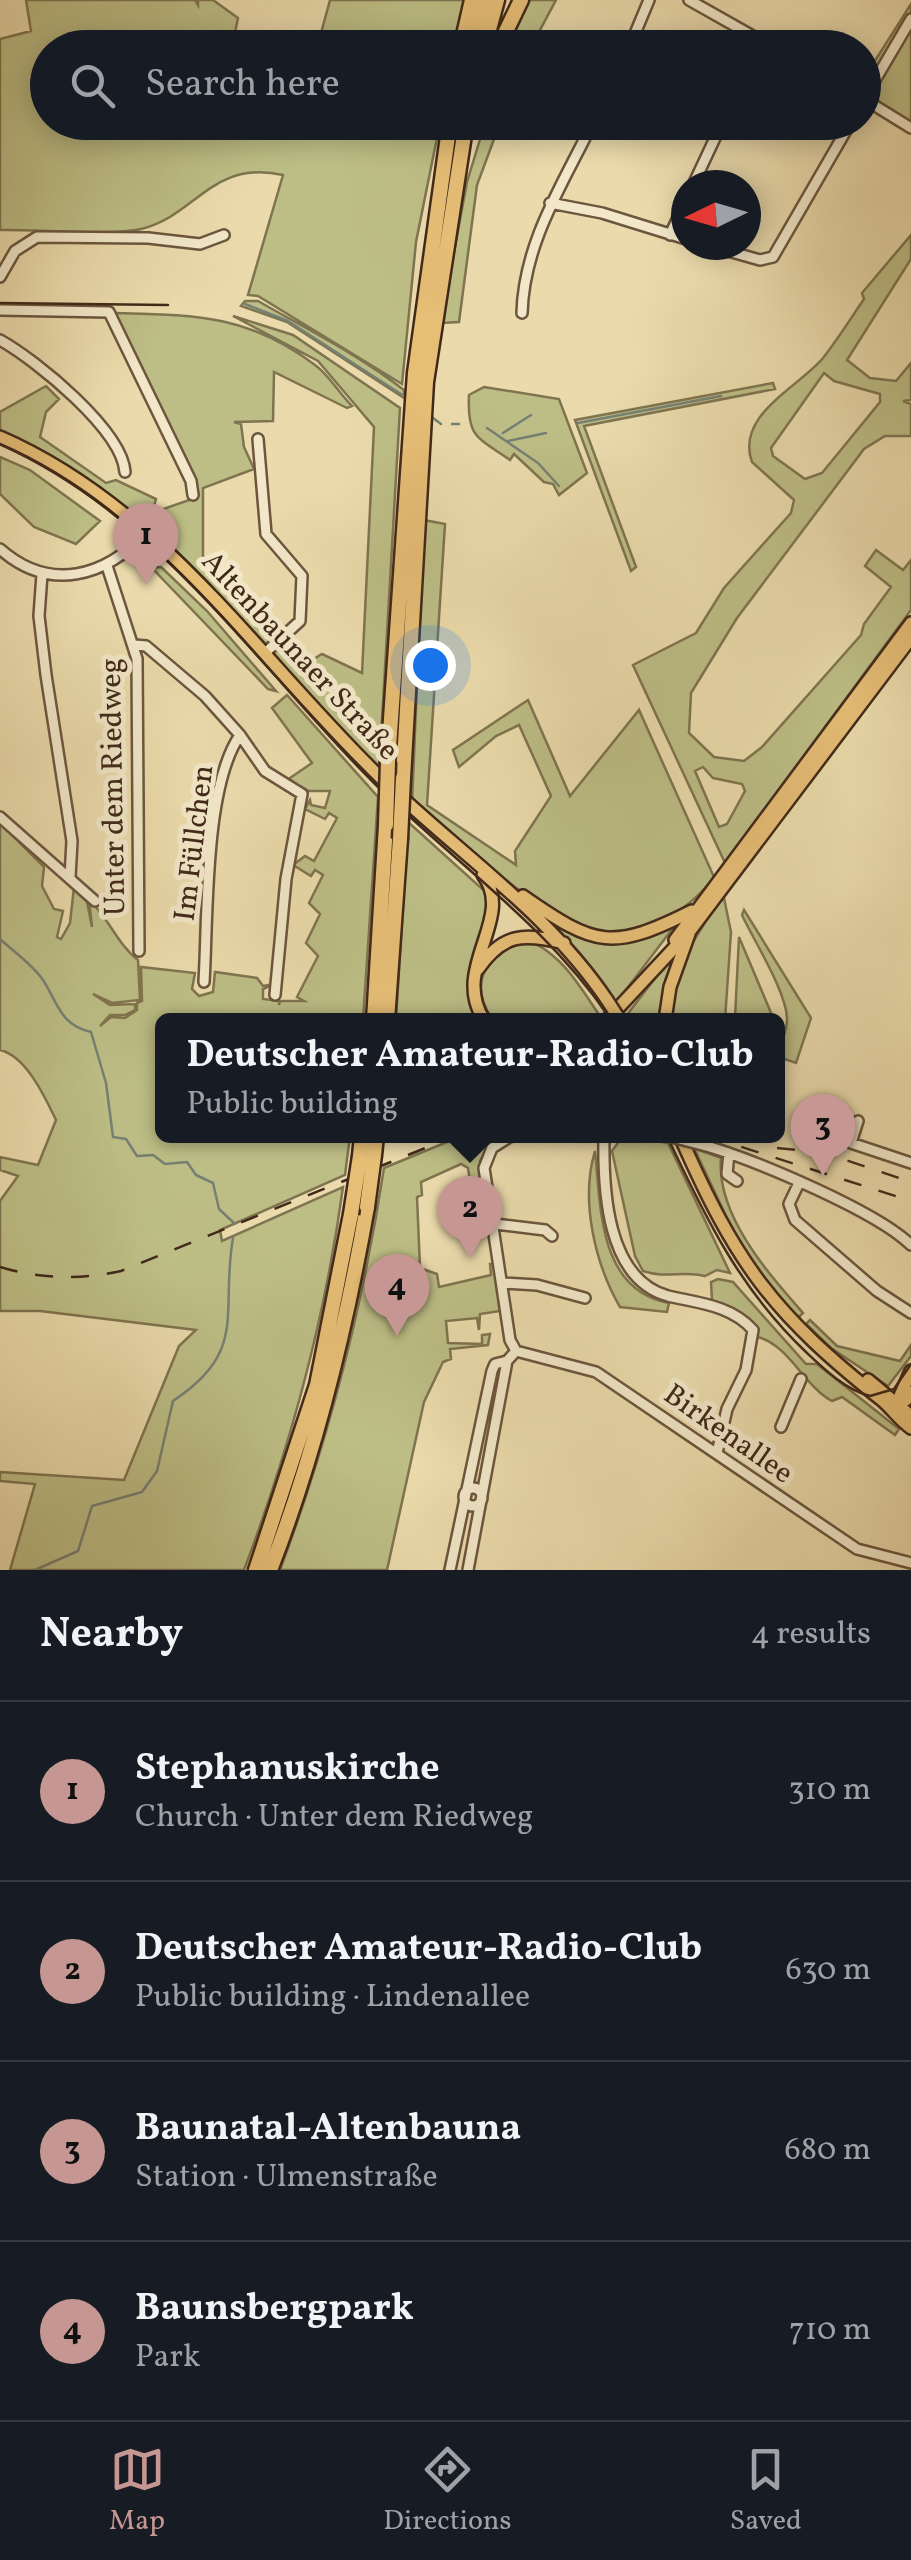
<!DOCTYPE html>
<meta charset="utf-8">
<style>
:root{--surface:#171b24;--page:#242831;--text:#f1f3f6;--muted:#9ea1a6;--line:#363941;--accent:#c59692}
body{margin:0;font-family:Vollkorn,serif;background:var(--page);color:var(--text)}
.compass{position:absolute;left:671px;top:170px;width:90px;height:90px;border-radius:50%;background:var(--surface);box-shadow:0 5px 25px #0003;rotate:265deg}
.you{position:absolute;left:430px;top:665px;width:35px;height:35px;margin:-25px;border:8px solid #fff;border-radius:50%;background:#1a73e8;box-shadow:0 0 0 15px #1a73e833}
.badge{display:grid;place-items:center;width:65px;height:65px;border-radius:50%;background:var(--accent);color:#111;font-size:32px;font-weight:700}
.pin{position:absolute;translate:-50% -82px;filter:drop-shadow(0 2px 5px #0008)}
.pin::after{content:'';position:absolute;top:52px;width:35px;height:30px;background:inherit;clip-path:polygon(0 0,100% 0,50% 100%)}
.popup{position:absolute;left:155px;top:1013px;width:630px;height:130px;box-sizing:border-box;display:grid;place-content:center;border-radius:15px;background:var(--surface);filter:drop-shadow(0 2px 8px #0005);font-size:32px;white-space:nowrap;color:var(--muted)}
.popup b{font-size:38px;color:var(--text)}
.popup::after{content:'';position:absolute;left:50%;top:100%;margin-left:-20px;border:20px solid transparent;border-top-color:var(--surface)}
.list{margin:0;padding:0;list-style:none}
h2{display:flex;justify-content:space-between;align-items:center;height:130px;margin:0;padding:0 40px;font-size:42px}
h2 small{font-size:32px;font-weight:400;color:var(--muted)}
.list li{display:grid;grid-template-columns:65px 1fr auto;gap:30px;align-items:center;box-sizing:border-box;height:180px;padding:0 40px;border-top:2px solid var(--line)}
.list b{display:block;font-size:38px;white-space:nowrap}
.list p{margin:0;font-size:32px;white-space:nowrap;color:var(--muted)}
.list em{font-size:32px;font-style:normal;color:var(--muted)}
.icon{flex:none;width:55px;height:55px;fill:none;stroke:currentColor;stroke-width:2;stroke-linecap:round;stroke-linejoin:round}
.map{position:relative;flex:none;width:911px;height:1570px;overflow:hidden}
.search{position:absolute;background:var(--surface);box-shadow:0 5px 25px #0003;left:30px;right:30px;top:30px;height:110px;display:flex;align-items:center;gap:25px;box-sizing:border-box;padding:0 35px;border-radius:55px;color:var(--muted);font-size:38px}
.sheet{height:850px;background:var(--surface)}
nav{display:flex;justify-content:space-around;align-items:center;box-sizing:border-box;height:140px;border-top:2px solid var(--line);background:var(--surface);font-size:28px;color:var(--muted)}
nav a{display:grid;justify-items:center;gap:5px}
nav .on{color:var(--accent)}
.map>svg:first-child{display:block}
.green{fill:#bdbe86;stroke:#7f7450;stroke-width:2.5;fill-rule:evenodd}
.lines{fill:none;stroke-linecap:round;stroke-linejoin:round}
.stream{stroke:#768073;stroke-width:2.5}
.minor-casing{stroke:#6c563e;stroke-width:14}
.major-casing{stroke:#41291a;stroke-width:16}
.highway-casing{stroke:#41291a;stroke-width:19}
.minor{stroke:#f2e8c9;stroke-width:9}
.major{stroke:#e6be76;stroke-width:11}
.highway{stroke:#e6be76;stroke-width:14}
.tram{stroke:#41291a;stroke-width:2.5}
.rail{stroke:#41291a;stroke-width:2.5;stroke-dasharray:18 18;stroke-linecap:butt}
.minor-bridge-casing{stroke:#6c563e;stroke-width:14;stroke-linecap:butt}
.major-bridge-casing{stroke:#41291a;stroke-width:16;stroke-linecap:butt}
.highway-bridge-casing{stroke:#41291a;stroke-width:19;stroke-linecap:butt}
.minor-bridge{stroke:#f2e8c9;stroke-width:9}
.major-bridge{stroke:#e6be76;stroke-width:11}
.highway-bridge{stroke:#e6be76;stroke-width:14}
.labels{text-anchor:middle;stroke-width:10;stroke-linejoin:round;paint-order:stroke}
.street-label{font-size:30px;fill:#41291a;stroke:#f2e8c9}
</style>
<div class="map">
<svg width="911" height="1570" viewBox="0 0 911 1570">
<rect width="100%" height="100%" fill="#ebdbac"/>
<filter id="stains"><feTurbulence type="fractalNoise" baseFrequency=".002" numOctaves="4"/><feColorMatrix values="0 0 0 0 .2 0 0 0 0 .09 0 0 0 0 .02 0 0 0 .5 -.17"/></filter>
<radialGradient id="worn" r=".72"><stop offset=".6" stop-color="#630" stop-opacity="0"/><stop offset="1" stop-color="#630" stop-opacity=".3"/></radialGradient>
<path class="green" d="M 26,0 L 195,0 L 198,5 L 198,0 L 213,0 L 238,18 L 232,47 L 48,48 L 48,122 L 440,123 L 416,242 L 402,384 L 258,296 L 248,295 L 283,175 C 212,159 196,216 141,229 C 111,236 35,229 0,230 L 0,39 L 31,31 Z
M 330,0 L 465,0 L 455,47 L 317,48 Z
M 526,0 L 556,0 L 531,47 L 506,48 Z
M 911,4 L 911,122 L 864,96 L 864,78 Z
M 485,123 L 500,123 L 477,185 L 459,322 L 441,323 L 467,182 Z
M 911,235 L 911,259 L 847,360 L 870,378 L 896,381 L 911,363 L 911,400 L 903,401 L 911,404 L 911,436 L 885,436 L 864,449 L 737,618 L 691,693 L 689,733 L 714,757 L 744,761 L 762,747 L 861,635 L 864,624 L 891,587 L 865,566 L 876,550 L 903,570 L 911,560 L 911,610 L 725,863 L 633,665 L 696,633 L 724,588 L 791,513 L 794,500 L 752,462 C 735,415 799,387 823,358 C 838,339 851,318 864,299 L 862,293 ZM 824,373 L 834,381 L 880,394 L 880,402 L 822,473 L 805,479 L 773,456 L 771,448 ZM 703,767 L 713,778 L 742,784 L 745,791 L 727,824 L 719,827 L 695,771 Z
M 245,301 L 258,301 C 307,329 359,355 404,390 L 404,398 L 287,322 L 241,306 Z
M 114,313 C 193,315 248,314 315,365 C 329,375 339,393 352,406 L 347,408 L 274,372 L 273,421 L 234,422 L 241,424 L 244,447 L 254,469 L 203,488 L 203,560 L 299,668 L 322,654 L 362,673 L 374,427 L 318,361 L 233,316 L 293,335 L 400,408 L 379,772 C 262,650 160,501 0,431 L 0,412 L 46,386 L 59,399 L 46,412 L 40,437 L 106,483 L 116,480 L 156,499 L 152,513 L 195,498 Z
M 773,383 L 775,389 L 584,426 L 636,567 L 631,571 L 575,420 Z
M 484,387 L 559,399 L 587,473 L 559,495 L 553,484 L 544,482 L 514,454 L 510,460 C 477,437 467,438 469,395 Z
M 0,457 L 30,470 L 100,521 L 76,544 L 34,527 L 0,494 Z
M 424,520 L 445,524 L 427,805 L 516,865 L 515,851 L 551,796 L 519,725 L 496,736 L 459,767 L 453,750 L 528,700 L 570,796 L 639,710 L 714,877 C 687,914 634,943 587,930 C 544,918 450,834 412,803 Z
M 161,567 L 207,611 L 276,691 L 268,689 L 152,568 Z
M 287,695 L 378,797 L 363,1020 L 162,1020 L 162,1136 L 350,1136 L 345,1175 L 220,1230 L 222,1241 L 343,1187 C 325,1320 291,1445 244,1570 L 10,1570 L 35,1484 L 0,1481 L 0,1472 L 124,1480 L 179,1346 L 196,1330 L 40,1311 L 0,1311 L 0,1201 L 18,1176 L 0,1170 L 0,1157 L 38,1165 L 56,1120 C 45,1097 26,1056 0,1050 L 0,823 L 44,867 L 42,886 L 54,909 L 63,911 L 57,937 L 61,939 L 70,923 L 74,887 L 86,897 L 92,927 L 89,900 C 107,915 117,944 138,960 L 140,1000 L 112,1003 L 93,994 L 110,1005 L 135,1004 L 135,1010 L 125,1015 L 110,1015 L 100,1026 L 111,1017 L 125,1018 L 137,1010 L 137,1003 L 142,1001 L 141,967 L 195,973 L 192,989 L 199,996 L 213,992 L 215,972 L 257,978 L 263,986 L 274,984 L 263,989 L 263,999 L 279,1001 L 279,1005 L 280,1001 L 304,1001 L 297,997 L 318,956 L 306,943 L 320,914 L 309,903 L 323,875 L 315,870 L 311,876 L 293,865 L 305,856 L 314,861 L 337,818 L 329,813 L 325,819 L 305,809 L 310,800 L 311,805 L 325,808 L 330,791 L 309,791 L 287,780 L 312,763 L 272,708 Z
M 408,822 L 489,895 C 495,943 451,967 478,1020 L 396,1020 Z
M 723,893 L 731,932 L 725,1020 L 668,1020 L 682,960 Z
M 744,910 L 811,1018 L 796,1063 L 785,1059 L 778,1063 C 777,1046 788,1034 787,1018 C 786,991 754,941 742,915 Z
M 543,915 C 598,934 620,953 676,924 L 616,1003 Z
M 739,937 L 774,1020 L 735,1018 Z
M 521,938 C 559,949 580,986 601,1018 L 493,1020 C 467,982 486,958 521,938 Z
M 680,946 L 661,1020 L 629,1020 L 626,1016 Z
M 499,1136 L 480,1161 L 482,1186 L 471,1188 L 468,1168 L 461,1164 L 421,1182 L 422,1195 L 417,1197 L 420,1268 L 437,1274 L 439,1287 L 491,1275 L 490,1264 L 494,1264 L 500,1311 L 480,1314 L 479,1330 L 477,1318 L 446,1321 L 448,1343 L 482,1344 L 482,1335 L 490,1334 L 488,1345 L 450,1349 L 451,1359 L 443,1362 L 424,1402 L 387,1570 L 280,1570 C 329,1439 363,1306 384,1168 L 459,1137 Z
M 623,1136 L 668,1143 L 730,1273 L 717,1270 L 705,1276 C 683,1270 667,1279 643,1271 L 635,1256 L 612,1151 Z
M 694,1148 L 721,1158 C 716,1215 768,1273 803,1313 L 797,1319 L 742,1250 Z
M 595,1151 C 601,1210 599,1290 669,1303 L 667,1312 L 620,1307 C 595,1264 580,1200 595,1151 Z
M 718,1279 L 733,1282 L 806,1364 L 817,1364 L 899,1429 L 895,1435 L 842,1397 L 832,1401 C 803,1385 790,1346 758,1337 L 757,1327 L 712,1300 L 711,1282 Z
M 810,1320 L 837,1346 L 900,1361 L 911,1345 L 911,1356 L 888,1386 L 831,1348 L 806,1324 Z"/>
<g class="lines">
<path class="stream" d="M 245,304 L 288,321 L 407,398
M 429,415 L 441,424
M 578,423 L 721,396
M 452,424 L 459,424
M 487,428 L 538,463 L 559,486
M 503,433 L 531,415
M 508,441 L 546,433
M 0,939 C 14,952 32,964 43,980 C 58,1003 60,1025 91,1032 L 106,1083 L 113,1137 L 126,1139 L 137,1156 L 153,1155 L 165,1164 L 187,1162 L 196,1175 L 213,1183 L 219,1209 L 235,1224
M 35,1570 L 78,1551 L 92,1506 L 142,1492 L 157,1471 L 173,1401 C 249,1351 220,1313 233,1238"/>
<defs>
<path id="minor" d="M 689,0 L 774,48
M 911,19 L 864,99 L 911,128
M 629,48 L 649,0
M 693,185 L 715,138
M 550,203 L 602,213 L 686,239
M 670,235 L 686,200
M 707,245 L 760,260 L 773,257 L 851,122
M 0,277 L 15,251 L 37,237 L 148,238 L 200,244 L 224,235
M 0,310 L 109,312 L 191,481 L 193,495
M 522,313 C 524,242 563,184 593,122
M 0,340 C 36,360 122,430 125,472
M 258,439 L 266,534 L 302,576 L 300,621 L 266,652
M 0,549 C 50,593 105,577 147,532
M 107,566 L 137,659 L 139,951
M 42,574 L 39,616 L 46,675 L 72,841 L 70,877
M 135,645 L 146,646 L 205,696 L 240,735 L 265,771 L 302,794 L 286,879 L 275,995
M 0,817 L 95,901
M 204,982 C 208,917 204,787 240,735
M 858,1121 L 851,1143 L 911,1163
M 511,1136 L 492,1148 L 484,1168 L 510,1340 L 516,1351
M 604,1136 C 603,1188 606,1279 668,1296 C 698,1303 731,1305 753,1330 L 746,1370 L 727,1409 L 717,1453
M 710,1147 C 759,1162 876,1211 911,1245
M 729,1153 L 727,1174 L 737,1181
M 798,1185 L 789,1204 L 795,1220 L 877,1291 L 911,1313
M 495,1224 L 545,1230 L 552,1236
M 503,1283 L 537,1285 L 585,1298
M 516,1351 L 596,1372 L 857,1549 L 911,1563
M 781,1427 L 801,1379
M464 1497a9 9 0 1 1 18 0a9 9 0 1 1-18 0Z
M 450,1570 L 492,1371 L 495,1364 L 507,1361 L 516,1351
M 468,1570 L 507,1361"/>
<path id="major" d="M 0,437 C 163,508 257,658 381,778 C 457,852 547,911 607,1000
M 483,875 C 516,918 450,968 484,1020
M 523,896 C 596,947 612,951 692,911
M 675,940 L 911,623
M 478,969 C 503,933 524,933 564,943
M 607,1020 L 690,931 L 911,638
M 665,1020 L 670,987 L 689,934
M 680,1136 C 736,1264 773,1314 883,1401 C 893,1410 900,1420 911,1428
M 868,1380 L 911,1416
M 891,1404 L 906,1400 L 911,1392
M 895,1407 L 911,1371"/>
<path id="highway" d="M 461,48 L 472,0
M 471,48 L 484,0
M 484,48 L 497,0
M 498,48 L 521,0
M 388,762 L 415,373 L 450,122
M 403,778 L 426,382 L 466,122
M 374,1020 L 386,825
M 387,1020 L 400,839
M 374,1155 L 376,1136
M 360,1156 L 362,1136
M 256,1570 L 317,1385 L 351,1214
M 270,1570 C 316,1452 345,1332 367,1207"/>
</defs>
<use href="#minor" class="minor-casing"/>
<use href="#major" class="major-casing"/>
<use href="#highway" class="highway-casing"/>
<use href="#minor" class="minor"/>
<use href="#major" class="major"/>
<use href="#highway" class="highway"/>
<path class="tram" d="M 0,303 L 168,305
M 0,444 C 158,512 257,667 375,784 C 455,863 548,926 611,1020
M 667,1136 C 705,1217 740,1290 807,1353 C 824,1369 846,1390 870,1396 L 894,1389 L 911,1364"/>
<path class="rail" d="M 707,1136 L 911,1201
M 777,1148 L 825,1153 L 911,1182
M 0,1267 C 39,1279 81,1280 121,1271 L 455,1136"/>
<defs>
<path id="minor-bridge" d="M 668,1136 L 710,1147"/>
<path id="major-bridge" d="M 607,1000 L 620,1020"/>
<path id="highway-bridge" d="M 386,825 L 388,762
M 400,839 L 403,778
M 367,1207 L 374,1155
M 351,1214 L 360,1156"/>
</defs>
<use href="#minor-bridge" class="minor-bridge-casing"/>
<use href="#major-bridge" class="major-bridge-casing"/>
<use href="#highway-bridge" class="highway-bridge-casing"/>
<use href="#minor-bridge" class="minor-bridge"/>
<use href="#major-bridge" class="major-bridge"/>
<use href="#highway-bridge" class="highway-bridge"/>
</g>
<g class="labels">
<g class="street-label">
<text transform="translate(301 655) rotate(47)" y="10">Altenbaunaer Straße</text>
<text transform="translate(112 787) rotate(-91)" y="10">Unter dem Riedweg</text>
<text transform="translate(193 843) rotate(-83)" y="10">Im Füllchen</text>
<text transform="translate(729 1433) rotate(35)" y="10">Birkenallee</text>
</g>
</g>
<rect width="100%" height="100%" filter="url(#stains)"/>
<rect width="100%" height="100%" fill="url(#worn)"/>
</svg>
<svg class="compass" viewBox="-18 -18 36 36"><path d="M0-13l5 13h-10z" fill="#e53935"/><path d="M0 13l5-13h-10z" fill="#9ea1a6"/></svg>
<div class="you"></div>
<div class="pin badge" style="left:146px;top:585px">1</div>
<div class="pin badge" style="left:470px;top:1258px">2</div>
<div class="popup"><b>Deutscher Amateur-Radio-Club</b>Public building</div>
<div class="pin badge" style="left:823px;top:1176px">3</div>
<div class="pin badge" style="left:397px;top:1336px">4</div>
<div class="search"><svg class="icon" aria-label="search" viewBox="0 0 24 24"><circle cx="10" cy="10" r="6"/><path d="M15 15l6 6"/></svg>Search here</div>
</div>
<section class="sheet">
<h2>Nearby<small>4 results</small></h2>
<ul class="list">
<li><span class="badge">1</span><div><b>Stephanuskirche</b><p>Church · Unter dem Riedweg</p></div><em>310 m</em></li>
<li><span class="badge">2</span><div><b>Deutscher Amateur-Radio-Club</b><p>Public building · Lindenallee</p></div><em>630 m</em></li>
<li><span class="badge">3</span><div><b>Baunatal-Altenbauna</b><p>Station · Ulmenstraße</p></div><em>680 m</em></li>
<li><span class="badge">4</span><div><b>Baunsbergpark</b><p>Park</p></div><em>710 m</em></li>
</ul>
</section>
<nav>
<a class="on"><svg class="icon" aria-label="map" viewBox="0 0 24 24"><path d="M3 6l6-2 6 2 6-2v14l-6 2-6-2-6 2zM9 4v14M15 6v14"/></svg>Map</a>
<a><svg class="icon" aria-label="directions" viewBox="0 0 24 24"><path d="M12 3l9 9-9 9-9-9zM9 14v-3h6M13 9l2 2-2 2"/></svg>Directions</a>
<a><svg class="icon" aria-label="saved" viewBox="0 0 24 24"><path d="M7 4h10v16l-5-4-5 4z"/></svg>Saved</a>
</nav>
